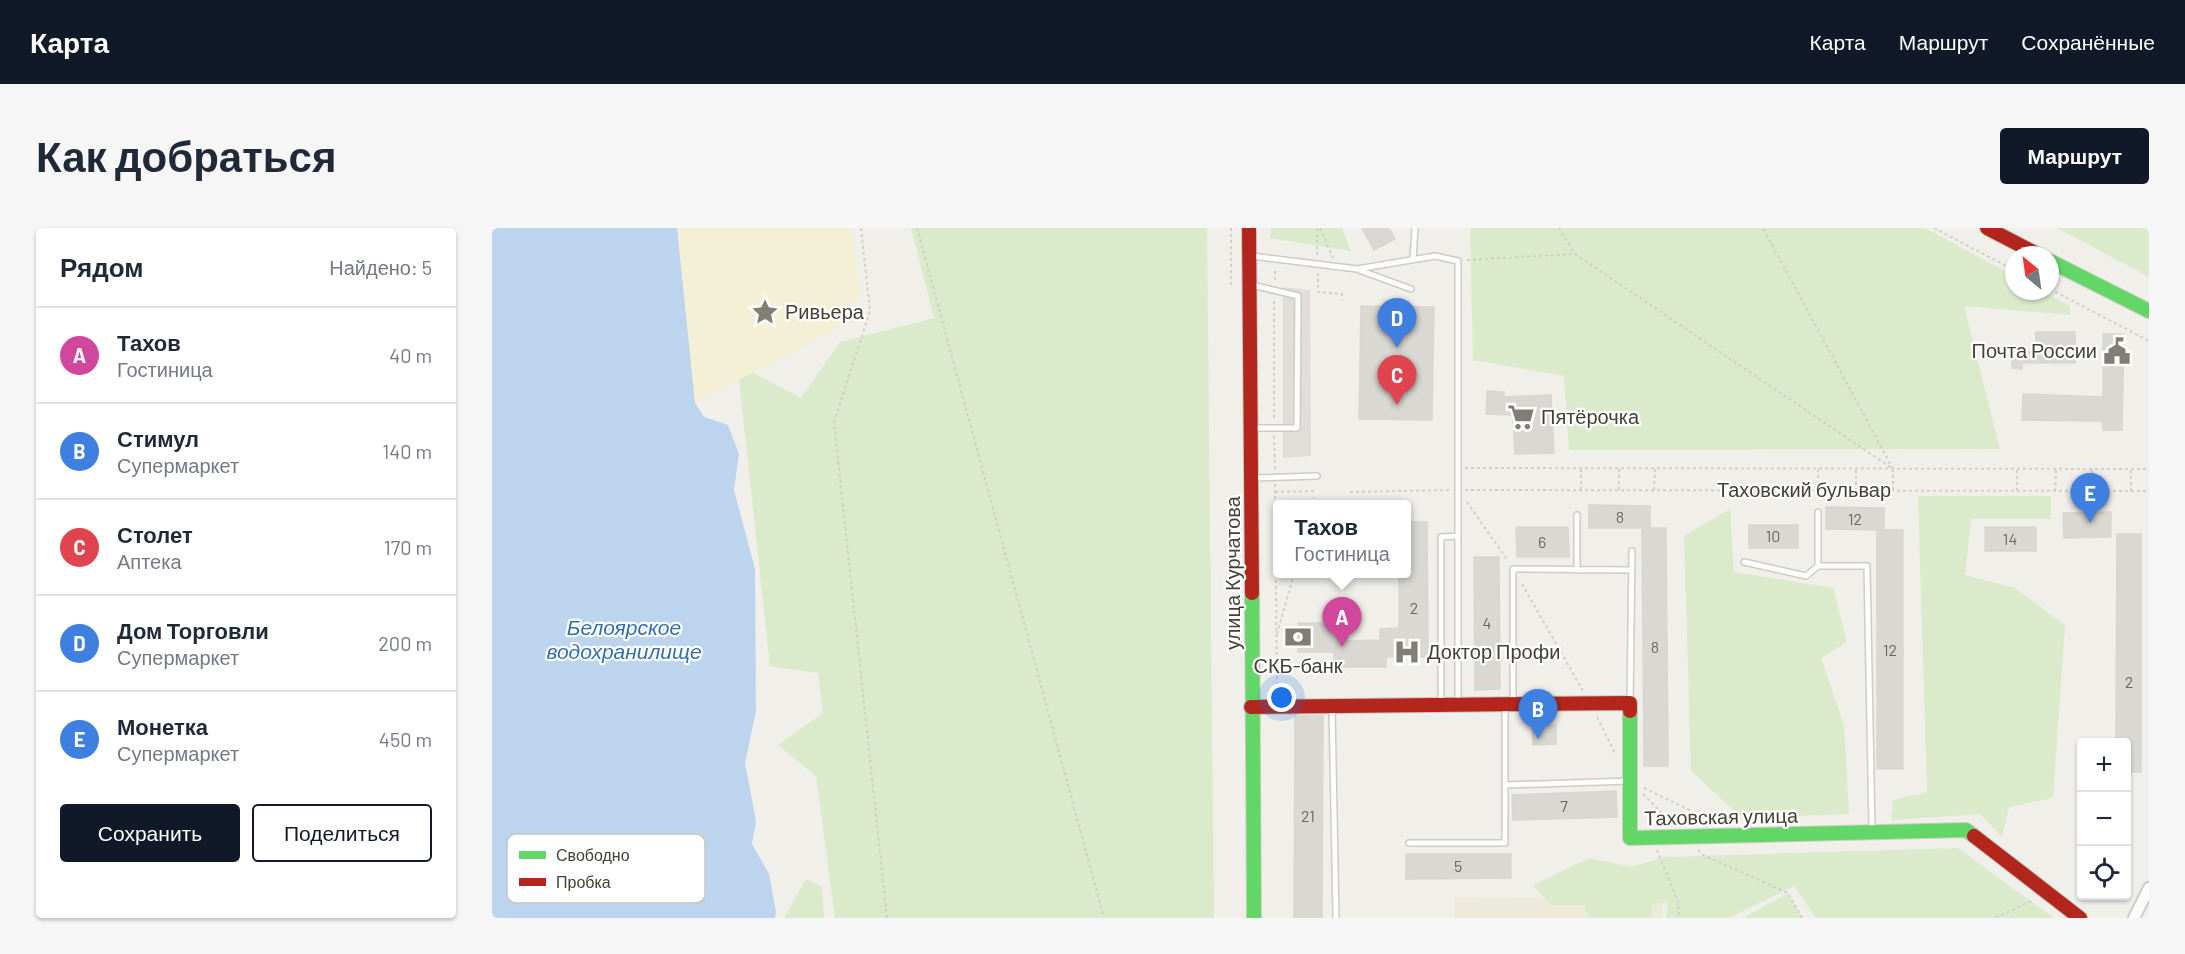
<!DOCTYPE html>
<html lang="ru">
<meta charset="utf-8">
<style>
:root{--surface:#fff;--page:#f6f6f7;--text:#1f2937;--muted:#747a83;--line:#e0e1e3;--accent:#111827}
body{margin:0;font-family:Barlow,sans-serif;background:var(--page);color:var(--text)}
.controls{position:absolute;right:18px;bottom:18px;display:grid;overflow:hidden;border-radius:6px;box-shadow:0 2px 4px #0004}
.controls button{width:54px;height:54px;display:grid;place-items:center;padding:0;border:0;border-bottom:2px solid var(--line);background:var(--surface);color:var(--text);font:30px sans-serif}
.compass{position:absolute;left:1513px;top:18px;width:54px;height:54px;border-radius:50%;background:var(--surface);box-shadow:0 2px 4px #0004;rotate:331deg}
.you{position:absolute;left:790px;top:470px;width:21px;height:21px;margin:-15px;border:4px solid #fff;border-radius:50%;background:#1a73e8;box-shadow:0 0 0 9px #1a73e833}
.badge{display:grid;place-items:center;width:39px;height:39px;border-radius:50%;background:var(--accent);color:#fff;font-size:20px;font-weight:700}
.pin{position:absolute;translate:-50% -50px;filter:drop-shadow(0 2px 3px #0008)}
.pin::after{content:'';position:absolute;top:32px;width:21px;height:18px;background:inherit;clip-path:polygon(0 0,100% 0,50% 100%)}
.popup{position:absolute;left:781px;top:272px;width:138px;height:78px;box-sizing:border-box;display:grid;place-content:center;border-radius:6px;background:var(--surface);filter:drop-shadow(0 2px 4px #0005);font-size:20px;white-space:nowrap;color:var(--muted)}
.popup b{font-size:22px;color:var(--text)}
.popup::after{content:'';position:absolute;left:50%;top:100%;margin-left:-12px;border:12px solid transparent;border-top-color:var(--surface)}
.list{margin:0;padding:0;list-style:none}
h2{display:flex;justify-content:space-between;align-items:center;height:78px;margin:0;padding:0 24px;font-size:26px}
h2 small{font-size:20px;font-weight:400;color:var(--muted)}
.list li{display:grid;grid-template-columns:39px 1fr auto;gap:18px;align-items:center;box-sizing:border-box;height:96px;padding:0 24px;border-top:2px solid var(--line)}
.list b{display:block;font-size:22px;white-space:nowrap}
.list p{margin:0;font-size:20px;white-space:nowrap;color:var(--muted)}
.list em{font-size:20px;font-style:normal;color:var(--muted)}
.actions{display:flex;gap:12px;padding:18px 24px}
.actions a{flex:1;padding:14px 0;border:2px solid var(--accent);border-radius:6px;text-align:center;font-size:21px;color:var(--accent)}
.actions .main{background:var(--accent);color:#fff}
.icon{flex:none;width:33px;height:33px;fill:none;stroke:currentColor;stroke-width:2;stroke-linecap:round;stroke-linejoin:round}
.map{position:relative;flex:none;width:1657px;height:690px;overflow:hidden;border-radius:6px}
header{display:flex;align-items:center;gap:36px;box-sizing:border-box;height:84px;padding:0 30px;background:var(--accent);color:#fff}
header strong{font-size:28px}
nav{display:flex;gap:33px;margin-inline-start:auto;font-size:21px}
.intro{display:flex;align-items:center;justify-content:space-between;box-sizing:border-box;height:144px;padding:0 36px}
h1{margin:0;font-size:42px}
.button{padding:15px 27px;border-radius:6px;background:var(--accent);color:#fff;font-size:21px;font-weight:700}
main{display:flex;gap:36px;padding:0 36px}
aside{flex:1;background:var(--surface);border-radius:6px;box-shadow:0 2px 4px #0004}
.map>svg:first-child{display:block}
.education{fill:#edeadc}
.green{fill:#dbeacb}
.sand{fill:#f3f0d5}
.parking{fill:#dfded9}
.water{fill:#bcd4ed}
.building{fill:#d9d8d2;stroke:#d8d6d0;stroke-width:1.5}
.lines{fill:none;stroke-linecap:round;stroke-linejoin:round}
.lane-casing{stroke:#ceccc7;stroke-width:8}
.street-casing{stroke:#ceccc7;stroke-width:14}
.fast-casing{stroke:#ceccc1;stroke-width:16}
.jam-casing{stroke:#ceccc1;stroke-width:16}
.path{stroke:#d0cfca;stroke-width:2;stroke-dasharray:3 3;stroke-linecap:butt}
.lane{stroke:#fdfdfc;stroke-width:5}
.street{stroke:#fdfdfc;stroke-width:10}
.fast{stroke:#63d668;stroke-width:14}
.jam{stroke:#b3261e;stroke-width:14}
.labels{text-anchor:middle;stroke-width:4.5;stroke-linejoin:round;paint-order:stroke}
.number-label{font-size:16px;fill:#6b685e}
.poi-label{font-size:20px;fill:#454136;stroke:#fff;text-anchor:start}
.street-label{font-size:20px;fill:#454136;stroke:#fff}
.water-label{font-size:21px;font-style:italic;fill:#336fae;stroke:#fff}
.key{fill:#fff;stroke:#c7c6c3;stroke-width:1.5}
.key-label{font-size:16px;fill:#454136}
</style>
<header>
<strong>Карта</strong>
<nav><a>Карта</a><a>Маршрут</a><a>Сохранённые</a></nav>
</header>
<div class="intro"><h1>Как добраться</h1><a class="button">Маршрут</a></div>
<main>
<aside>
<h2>Рядом<small>Найдено: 5</small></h2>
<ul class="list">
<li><span class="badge" style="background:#d1479c">A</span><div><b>Тахов</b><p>Гостиница</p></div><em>40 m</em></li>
<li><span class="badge" style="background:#3f7fe0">B</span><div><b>Стимул</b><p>Супермаркет</p></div><em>140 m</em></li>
<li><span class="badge" style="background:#e0444e">C</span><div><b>Столет</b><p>Аптека</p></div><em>170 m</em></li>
<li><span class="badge" style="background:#3f7fe0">D</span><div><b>Дом Торговли</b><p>Супермаркет</p></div><em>200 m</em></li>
<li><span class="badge" style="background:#3f7fe0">E</span><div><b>Монетка</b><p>Супермаркет</p></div><em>450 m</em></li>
</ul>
<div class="actions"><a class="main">Сохранить</a><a>Поделиться</a></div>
</aside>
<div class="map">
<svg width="1657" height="690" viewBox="0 0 1657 690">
<rect width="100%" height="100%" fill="#f0efea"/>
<path class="education" d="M 963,669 L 1169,672 L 1171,690 L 962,690 Z"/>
<path class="green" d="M 419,0 L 715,0 L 722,690 L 343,690 L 324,548 L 286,517 L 331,485 L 326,445 L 278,438 L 246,142 L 254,141 L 309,170 L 348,114 L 442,90 Z
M 779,0 L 850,0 L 859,23 L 778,10 Z
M 978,0 L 1433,0 L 1522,48 L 1522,63 L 1550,63 L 1578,78 L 1578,87 L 1472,78 L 1508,221 L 1077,222 L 1072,148 L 981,132 Z
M 1565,0 L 1657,0 L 1657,49 Z
M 1426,268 L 1559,268 L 1559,291 L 1479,291 L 1473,347 L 1523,360 L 1573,397 L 1561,570 L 1517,579 L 1510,609 L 1488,586 L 1399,592 L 1401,572 L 1435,564 Z
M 1238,281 L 1242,344 L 1341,360 L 1355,414 L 1329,430 L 1352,497 L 1357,586 L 1250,590 L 1199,543 L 1192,308 Z
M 1466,620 L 1562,690 L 1324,690 L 1302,658 L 1237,690 L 1174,690 L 1176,675 L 1160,676 L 1159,690 L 1097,690 L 1092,677 L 1059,677 L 1041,657 L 1097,630 L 1139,639 L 1172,629 Z
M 314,651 L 330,659 L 332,690 L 292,690 Z
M 1296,665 L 1310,690 L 1251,690 Z"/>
<path class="sand" d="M 185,0 L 360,0 L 368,70 L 347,89 L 350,98 L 203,175 Z"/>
<path class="parking" d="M 791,59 L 818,62 L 819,228 L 791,230 Z"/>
<path class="water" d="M 0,0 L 185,0 L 203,175 L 212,189 L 236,197 L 247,226 L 242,262 L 263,341 L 264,483 L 253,535 L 264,593 L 260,616 L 277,646 L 284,684 L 283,690 L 0,690 Z"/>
<path class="building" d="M 870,0 L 897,0 L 903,11 L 882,22 Z
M 869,78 L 942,79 L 940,192 L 867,191 Z
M 1544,104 L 1583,104 L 1583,135 L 1530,135 L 1530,141 L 1520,140 L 1520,123 L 1544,124 Z
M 1611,106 L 1632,106 L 1630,202 L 1611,202 L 1610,193 L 1530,192 L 1531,166 L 1611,169 Z
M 995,163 L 1012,164 L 1012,169 L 1059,167 L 1062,225 L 1023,226 L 1021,187 L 994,186 Z
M 1097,277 L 1158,278 L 1158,300 L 1097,300 Z
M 1334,279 L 1392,280 L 1392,302 L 1411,302 L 1411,541 L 1385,541 L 1385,302 L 1388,302 L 1334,301 Z
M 1619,284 L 1619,309 L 1572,310 L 1571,285 Z
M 915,294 L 935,294 L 936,429 L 894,429 L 894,439 L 842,439 L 842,424 L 806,424 L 806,395 L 856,395 L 856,413 L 888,412 L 888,401 L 907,400 L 907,345 L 915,345 Z
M 1257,297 L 1306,297 L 1306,320 L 1257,320 Z
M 1024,299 L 1076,299 L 1077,329 L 1025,329 Z
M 1493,299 L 1544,299 L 1544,323 L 1493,323 Z
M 1150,300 L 1174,300 L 1176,538 L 1152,538 Z
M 1625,306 L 1649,306 L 1649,544 L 1635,544 L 1635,514 L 1624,514 Z
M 982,329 L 1007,329 L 1008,461 L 983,462 Z
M 803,488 L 831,488 L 830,690 L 802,690 Z
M 1064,497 L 1064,516 L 1041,517 L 1040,498 Z
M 1124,563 L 1125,589 L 1021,592 L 1020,567 Z
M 914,626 L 1019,626 L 1019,650 L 914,651 Z"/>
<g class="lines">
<defs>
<path id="lane" d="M 760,28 L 865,41 L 943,28 L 966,33 L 966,475
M 921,31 L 923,0
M 867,42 L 919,61
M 760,57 L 806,68 L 805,200 L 761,200
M 761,250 L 825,248
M 1326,284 L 1326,338
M 1085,287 L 1085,342
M 1252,334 L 1314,348 L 1326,338 L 1375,338 L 1380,602
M 1021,473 L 1021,341 L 1140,342
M 1138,474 L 1140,323
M 949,476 L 949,309 L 966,308
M 840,479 L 844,690
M 1013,557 L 1137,553
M 917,615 L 1013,615 L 1013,479"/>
<path id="street" d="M 1642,690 L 1657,660"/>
<path id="fast" d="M 1558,33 L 1657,83
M 760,365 L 762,690
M 1138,483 L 1138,610 L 1474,602 L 1482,608"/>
<path id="jam" d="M 757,0 L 760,365
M 1495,0 L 1547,27
M 759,479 L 1138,475 L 1138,483
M 1482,608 L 1588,690"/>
</defs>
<use href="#lane" class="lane-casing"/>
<use href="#street" class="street-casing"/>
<use href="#fast" class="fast-casing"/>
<use href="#jam" class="jam-casing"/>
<path class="path" d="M 369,0 L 378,83 L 342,194 L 395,690
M 425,0 L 612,690
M 739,0 L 739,57
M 825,0 L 825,28
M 828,0 L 841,30
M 1067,0 L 1083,26
M 1442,0 L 1522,42
M 975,32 L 1083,26 L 1401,241 L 1271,0
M 826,45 L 826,64 L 850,66 L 850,72
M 783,52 L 783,40
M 1558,61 L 1657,113
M 782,190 L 782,70
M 782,208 L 783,241
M 973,240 L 1657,241
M 1401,241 L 1401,263
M 783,256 L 785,466
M 973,262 L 1657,263
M 1089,262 L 1089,241
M 1127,262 L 1127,241
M 1162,262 L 1163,241
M 1326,262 L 1326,241
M 1364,263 L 1364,242
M 1525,263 L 1525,242
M 1563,263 L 1564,242
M 1599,263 L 1600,242
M 1639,263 L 1639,242
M 783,264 L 822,263
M 858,264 L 958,262
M 975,274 L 1016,333
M 820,276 L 822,269
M 1030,356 L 1091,463
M 785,406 L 802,346
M 1105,489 L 1124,527
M 1152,560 L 1222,594
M 1151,566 L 1181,596
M 1165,622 L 1186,674 L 1187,690
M 1206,622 L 1211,627 L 1296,665 L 1310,690
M 1504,690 L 1541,672"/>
<use href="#lane" class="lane"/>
<use href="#street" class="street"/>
<use href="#fast" class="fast"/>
<use href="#jam" class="jam"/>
</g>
<defs>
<symbol id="sight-bare" viewBox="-9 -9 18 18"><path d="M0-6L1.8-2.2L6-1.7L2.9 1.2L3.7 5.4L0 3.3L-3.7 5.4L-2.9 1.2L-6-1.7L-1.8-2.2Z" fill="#817e75" stroke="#fff" stroke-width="2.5" paint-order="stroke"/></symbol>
<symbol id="civic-bare" viewBox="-9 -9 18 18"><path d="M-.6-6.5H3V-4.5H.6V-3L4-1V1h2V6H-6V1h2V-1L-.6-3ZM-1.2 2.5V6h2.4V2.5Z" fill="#817e75" stroke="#fff" stroke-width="2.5" paint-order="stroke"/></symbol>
<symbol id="supermarket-bare" viewBox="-9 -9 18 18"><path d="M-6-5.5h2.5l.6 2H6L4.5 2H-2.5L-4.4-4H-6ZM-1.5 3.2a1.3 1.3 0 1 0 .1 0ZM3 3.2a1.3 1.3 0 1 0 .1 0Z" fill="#817e75" stroke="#fff" stroke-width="2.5" paint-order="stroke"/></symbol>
<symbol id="bank-bare" viewBox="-9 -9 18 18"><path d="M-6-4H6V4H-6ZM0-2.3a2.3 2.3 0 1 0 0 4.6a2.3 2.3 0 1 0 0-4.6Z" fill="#817e75" stroke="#fff" stroke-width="2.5" paint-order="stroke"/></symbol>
<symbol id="hospital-bare" viewBox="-9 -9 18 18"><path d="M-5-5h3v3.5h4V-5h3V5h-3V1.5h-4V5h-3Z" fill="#817e75" stroke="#fff" stroke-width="2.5" paint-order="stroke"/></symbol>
</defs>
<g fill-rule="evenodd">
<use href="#sight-bare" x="254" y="65" width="38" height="38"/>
<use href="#civic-bare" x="1606" y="104" width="38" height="38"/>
<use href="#supermarket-bare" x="1010" y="170" width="38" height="38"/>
<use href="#bank-bare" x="787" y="390" width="38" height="38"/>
<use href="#hospital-bare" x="896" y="405" width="38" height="38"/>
</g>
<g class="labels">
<g class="number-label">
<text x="1128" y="295">8</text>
<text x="1363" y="297">12</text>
<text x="1281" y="314">10</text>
<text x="1518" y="317">14</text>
<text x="1050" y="320">6</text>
<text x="922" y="386">2</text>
<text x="995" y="401">4</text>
<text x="1163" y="425">8</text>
<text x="1398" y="428">12</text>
<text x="1637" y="460">2</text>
<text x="1072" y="584">7</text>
<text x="816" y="594">21</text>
<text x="966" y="644">5</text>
</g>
<g class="poi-label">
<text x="293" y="91">Ривьера</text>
<text x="1605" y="130" text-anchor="end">Почта России</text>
<text x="1049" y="196">Пятёрочка</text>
<text x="935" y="431">Доктор Профи</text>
<text x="806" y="445" text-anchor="middle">СКБ-банк</text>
</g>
<g class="street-label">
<text x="1312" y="269">Таховский бульвар</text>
<text transform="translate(741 345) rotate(-90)" y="7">улица Курчатова</text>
<text transform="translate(1229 589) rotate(-1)" y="7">Таховская улица</text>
</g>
<g class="water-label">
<text x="132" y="407">Белоярское<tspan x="132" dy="24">водохранилище</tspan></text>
</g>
</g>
<rect x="15" y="606" width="198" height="69" rx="9" class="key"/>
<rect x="27" y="623" width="27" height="8" fill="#63d668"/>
<rect x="27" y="650" width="27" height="8" fill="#b3261e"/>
<g class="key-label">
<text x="64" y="633">Свободно</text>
<text x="64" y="660">Пробка</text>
</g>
</svg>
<div class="controls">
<button>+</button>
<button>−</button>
<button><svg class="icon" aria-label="locate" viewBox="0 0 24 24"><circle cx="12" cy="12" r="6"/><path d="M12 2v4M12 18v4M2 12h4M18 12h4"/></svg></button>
</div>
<svg class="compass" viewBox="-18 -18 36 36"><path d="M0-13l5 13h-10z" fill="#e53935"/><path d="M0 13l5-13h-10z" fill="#747a83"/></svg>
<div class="you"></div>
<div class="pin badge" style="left:850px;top:419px;background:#d1479c">A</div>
<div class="popup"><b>Тахов</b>Гостиница</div>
<div class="pin badge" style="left:1046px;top:511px;background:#3f7fe0">B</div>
<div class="pin badge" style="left:905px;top:177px;background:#e0444e">C</div>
<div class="pin badge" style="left:905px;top:120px;background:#3f7fe0">D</div>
<div class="pin badge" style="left:1598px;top:295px;background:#3f7fe0">E</div>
</div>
</main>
